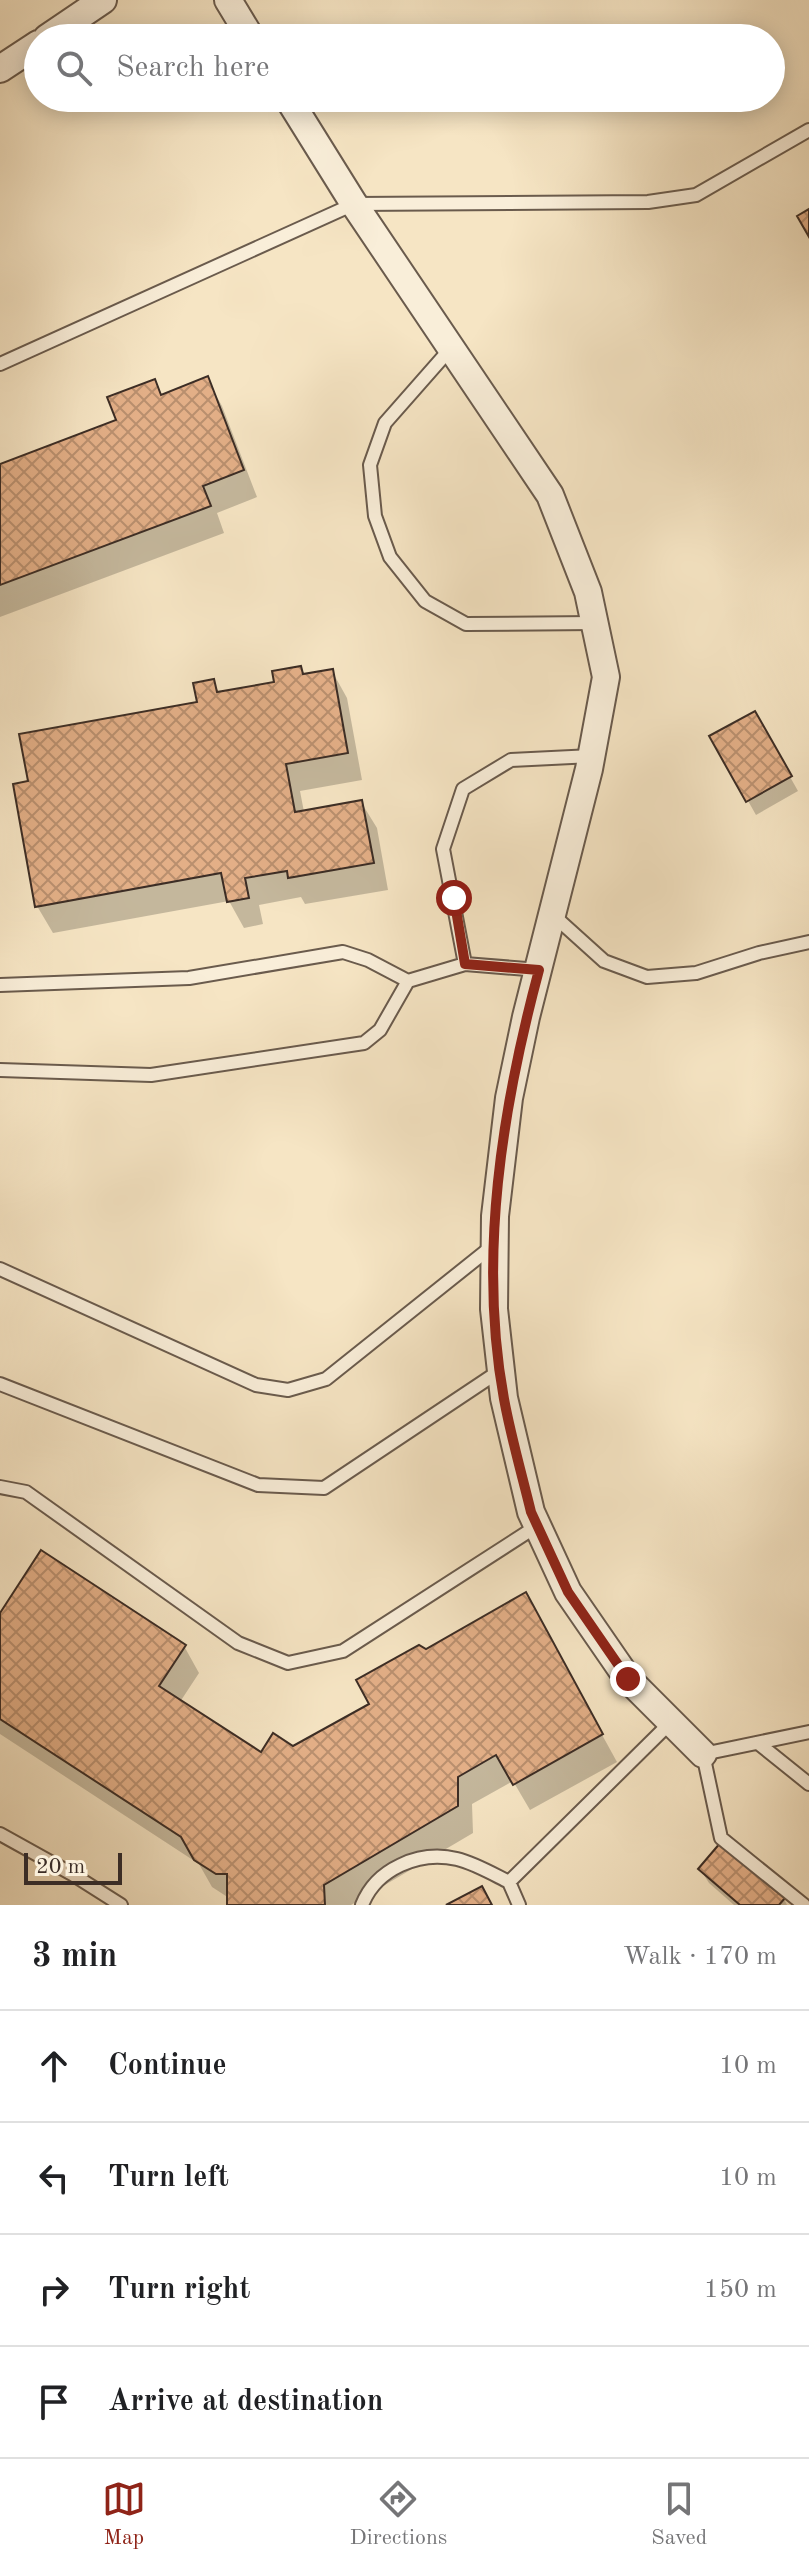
<!DOCTYPE html>
<meta charset="utf-8">
<style>
:root{--surface:#fff;--page:#f2f2f2;--text:#202124;--muted:#757577;--line:#e0e0e0;--accent:#8f2418}
body{margin:0;font-family:"Old Standard TT",serif;background:var(--page);color:var(--text)}
.scale{position:absolute;left:24px;bottom:20px;width:98px;box-sizing:border-box;padding-left:8px;border:4px solid #3c2d25;border-top:0;font-size:22px;line-height:28px;white-space:nowrap;color:#3c2d25;-webkit-text-stroke:6px #f9eed9;paint-order:stroke}
.stop{position:absolute;width:24px;height:24px;margin:-18px;border:6px solid #8f2418;border-radius:50%;background:#fff}
.stop.end{background:#8f2418;border-color:#fff;box-shadow:0 2px 8px #0008}
.list{margin:0;padding:0;list-style:none}
h2{display:flex;justify-content:space-between;align-items:center;height:104px;margin:0;padding:0 32px;font-size:34px}
h2 small{font-size:26px;font-weight:400;color:var(--muted)}
.list li{display:grid;grid-template-columns:52px 1fr auto;gap:24px;align-items:center;box-sizing:border-box;height:112px;padding:0 32px;border-top:2px solid var(--line)}
.list b{display:block;font-size:30px;white-space:nowrap}
.list em{font-size:26px;font-style:normal;color:var(--muted)}
.icon{flex:none;width:44px;height:44px;fill:none;stroke:currentColor;stroke-width:2;stroke-linecap:round;stroke-linejoin:round}
.map{position:relative;flex:none;width:809px;height:1905px;overflow:hidden}
.search{position:absolute;background:var(--surface);box-shadow:0 4px 20px #0003;left:24px;right:24px;top:24px;height:88px;display:flex;align-items:center;gap:20px;box-sizing:border-box;padding:0 28px;border-radius:44px;color:var(--muted);font-size:30px}
.sheet{height:552px;background:var(--surface)}
nav{display:flex;justify-content:space-around;align-items:center;box-sizing:border-box;height:112px;border-top:2px solid var(--line);background:var(--surface);font-size:22px;color:var(--muted)}
nav a{display:grid;justify-items:center;gap:4px}
nav .on{color:var(--accent)}
.map>svg:first-child{display:block}
.shadow{fill:#0003}
.building{fill:url(#building-cross-hatch);stroke:#3c2d25;stroke-width:2}
.lines{fill:none;stroke-linecap:round;stroke-linejoin:round}
.lane-casing{stroke:#6a5b4d;stroke-width:16}
.street-casing{stroke:#6a5b4d;stroke-width:30}
.lane{stroke:#f9eed9;stroke-width:12}
.street{stroke:#f9eed9;stroke-width:26}
.route{stroke:#8f2418;stroke-width:10}
</style>
<div class="map">
<svg width="809" height="1905" viewBox="0 0 809 1905">
<defs>
<pattern id="building-cross-hatch" width="8" height="8" patternUnits="userSpaceOnUse" patternTransform="scale(2)"><rect width="8" height="8" fill="#e3af87"/><path d="M0 0l8 8M0 8l8-8" fill="none" stroke="#b98f6e"/></pattern>
</defs>
<rect width="100%" height="100%" fill="#f6e5c4"/>
<filter id="stains"><feTurbulence type="fractalNoise" baseFrequency=".0025" numOctaves="4"/><feColorMatrix values="0 0 0 0 .2 0 0 0 0 .09 0 0 0 0 .02 0 0 0 .5 -.17"/></filter>
<radialGradient id="worn" r=".72"><stop offset=".6" stop-color="#630" stop-opacity="0"/><stop offset="1" stop-color="#630" stop-opacity=".3"/></radialGradient>
<path class="shadow" d="M 207,379 L 222,406 L 257,497 L 217,513 L 224,533 L 0,617 L 0,466 L 119,421 L 154,381 L 163,396 Z
M 300,668 L 305,676 L 332,671 L 347,698 L 362,780 L 300,791 L 304,812 L 361,802 L 377,828 L 388,890 L 305,904 L 301,897 L 259,905 L 263,924 L 244,928 L 229,901 L 53,933 L 37,906 L 30,783 L 199,704 L 213,682 L 220,694 L 276,683 Z
M 754,713 L 798,791 L 756,815 L 712,737 Z
M 0,1617 L 184,1646 L 199,1673 L 180,1702 L 262,1755 L 293,1748 L 371,1704 L 426,1651 L 540,1622 L 617,1762 L 530,1810 L 513,1781 L 472,1804 L 473,1833 L 351,1905 L 230,1905 L 229,1898 L 212,1887 L 199,1864 L 0,1734 Z
M 700,1869 L 784,1899 L 787,1905 L 734,1905 L 709,1883 Z"/>
<path class="building" d="M 809,209 L 809,237 L 797,216 Z
M 208,376 L 244,470 L 203,486 L 211,506 L 0,585 L 0,464 L 116,420 L 107,397 L 155,379 L 161,395 Z
M 301,666 L 303,674 L 333,669 L 348,753 L 286,764 L 295,812 L 362,800 L 374,863 L 288,878 L 287,871 L 245,878 L 249,898 L 227,902 L 221,873 L 35,907 L 13,784 L 28,781 L 19,734 L 197,702 L 193,683 L 214,679 L 217,692 L 274,682 L 272,671 Z
M 755,711 L 792,776 L 746,802 L 709,736 Z
M 41,1550 L 186,1645 L 159,1686 L 261,1752 L 273,1733 L 293,1746 L 369,1704 L 356,1680 L 419,1645 L 426,1649 L 526,1592 L 603,1734 L 513,1785 L 496,1755 L 458,1777 L 458,1806 L 324,1885 L 325,1905 L 227,1905 L 227,1874 L 216,1874 L 194,1860 L 181,1837 L 0,1719 L 0,1613 Z
M 721,1842 L 785,1898 L 779,1905 L 740,1905 L 698,1869 Z
M 482,1886 L 492,1905 L 446,1905 Z"/>
<g class="lines">
<defs>
<path id="lane" d="M 451,348 L 385,423 L 370,465 L 375,516 L 390,557 L 425,601 L 466,624 L 595,623
M 0,364 L 354,204 L 648,202 L 696,195 L 809,130
M 553,915 L 604,961 L 647,977 L 696,973 L 759,953 L 809,942
M 465,964 L 443,849 L 463,789 L 511,760 L 592,756
M 0,985 L 189,978 L 343,952 L 368,960 L 408,981 L 465,964 L 539,970
M 0,1070 L 151,1075 L 364,1043 L 380,1030 L 408,981
M 0,1269 L 256,1385 L 288,1390 L 326,1379 L 495,1244
M 0,1384 L 258,1485 L 324,1488 L 501,1370
M 0,1487 L 26,1492 L 238,1643 L 288,1663 L 343,1651 L 537,1526
M 758,1743 L 809,1784
M 0,1834 L 72,1874 L 121,1905
M 509,1882 L 671,1722
M 362,1905 C 376,1869 419,1850 457,1859 C 474,1863 493,1874 509,1882 L 519,1905
M 804,1905 L 721,1838 L 703,1754 L 809,1732"/>
<path id="street" d="M 228,0 L 251,38
M 47,38 L 103,0
M 0,69 L 38,44
M 288,98 L 354,204 L 550,495 L 588,592 L 606,677 L 589,769 L 526,1017 L 509,1098 L 495,1216 L 494,1309 L 504,1398 L 531,1512 L 568,1592 L 628,1679 L 703,1754"/>
</defs>
<use href="#lane" class="lane-casing"/>
<use href="#street" class="street-casing"/>
<use href="#lane" class="lane"/>
<use href="#street" class="street"/>
</g>
<g class="lines">
<path class="route" d="M 454,898 L 465,964 L 539,970 C 502,1108 478,1257 504,1399 C 511,1437 522,1475 531,1512 L 568,1592 L 628,1679"/>
</g>
<rect width="100%" height="100%" filter="url(#stains)"/>
<rect width="100%" height="100%" fill="url(#worn)"/>
</svg>
<div class="scale">20 m</div>
<div class="stop" style="left:454px;top:898px"></div>
<div class="stop end" style="left:628px;top:1679px"></div>
<div class="search"><svg class="icon" aria-label="search" viewBox="0 0 24 24"><circle cx="10" cy="10" r="6"/><path d="M15 15l6 6"/></svg>Search here</div>
</div>
<section class="sheet">
<h2>3 min<small>Walk · 170 m</small></h2>
<ul class="list">
<li><svg class="icon" aria-label="ahead" viewBox="0 0 24 24"><path d="M12 20V5M6 11l6-6 6 6"/></svg><div><b>Continue</b></div><em>10 m</em></li>
<li><svg class="icon" aria-label="left" viewBox="0 0 24 24"><path d="M17 20v-9H6M10 6l-5 5 5 5"/></svg><div><b>Turn left</b></div><em>10 m</em></li>
<li><svg class="icon" aria-label="right" viewBox="0 0 24 24"><path d="M7 20v-9h11M14 6l5 5-5 5"/></svg><div><b>Turn right</b></div><em>150 m</em></li>
<li><svg class="icon" aria-label="arrive" viewBox="0 0 24 24"><path d="M6 21V4h12l-3 4 3 4H6"/></svg><div><b>Arrive at destination</b></div></li>
</ul>
</section>
<nav>
<a class="on"><svg class="icon" aria-label="map" viewBox="0 0 24 24"><path d="M3 6l6-2 6 2 6-2v14l-6 2-6-2-6 2zM9 4v14M15 6v14"/></svg>Map</a>
<a><svg class="icon" aria-label="directions" viewBox="0 0 24 24"><path d="M12 3l9 9-9 9-9-9zM9 14v-3h6M13 9l2 2-2 2"/></svg>Directions</a>
<a><svg class="icon" aria-label="saved" viewBox="0 0 24 24"><path d="M7 4h10v16l-5-4-5 4z"/></svg>Saved</a>
</nav>
